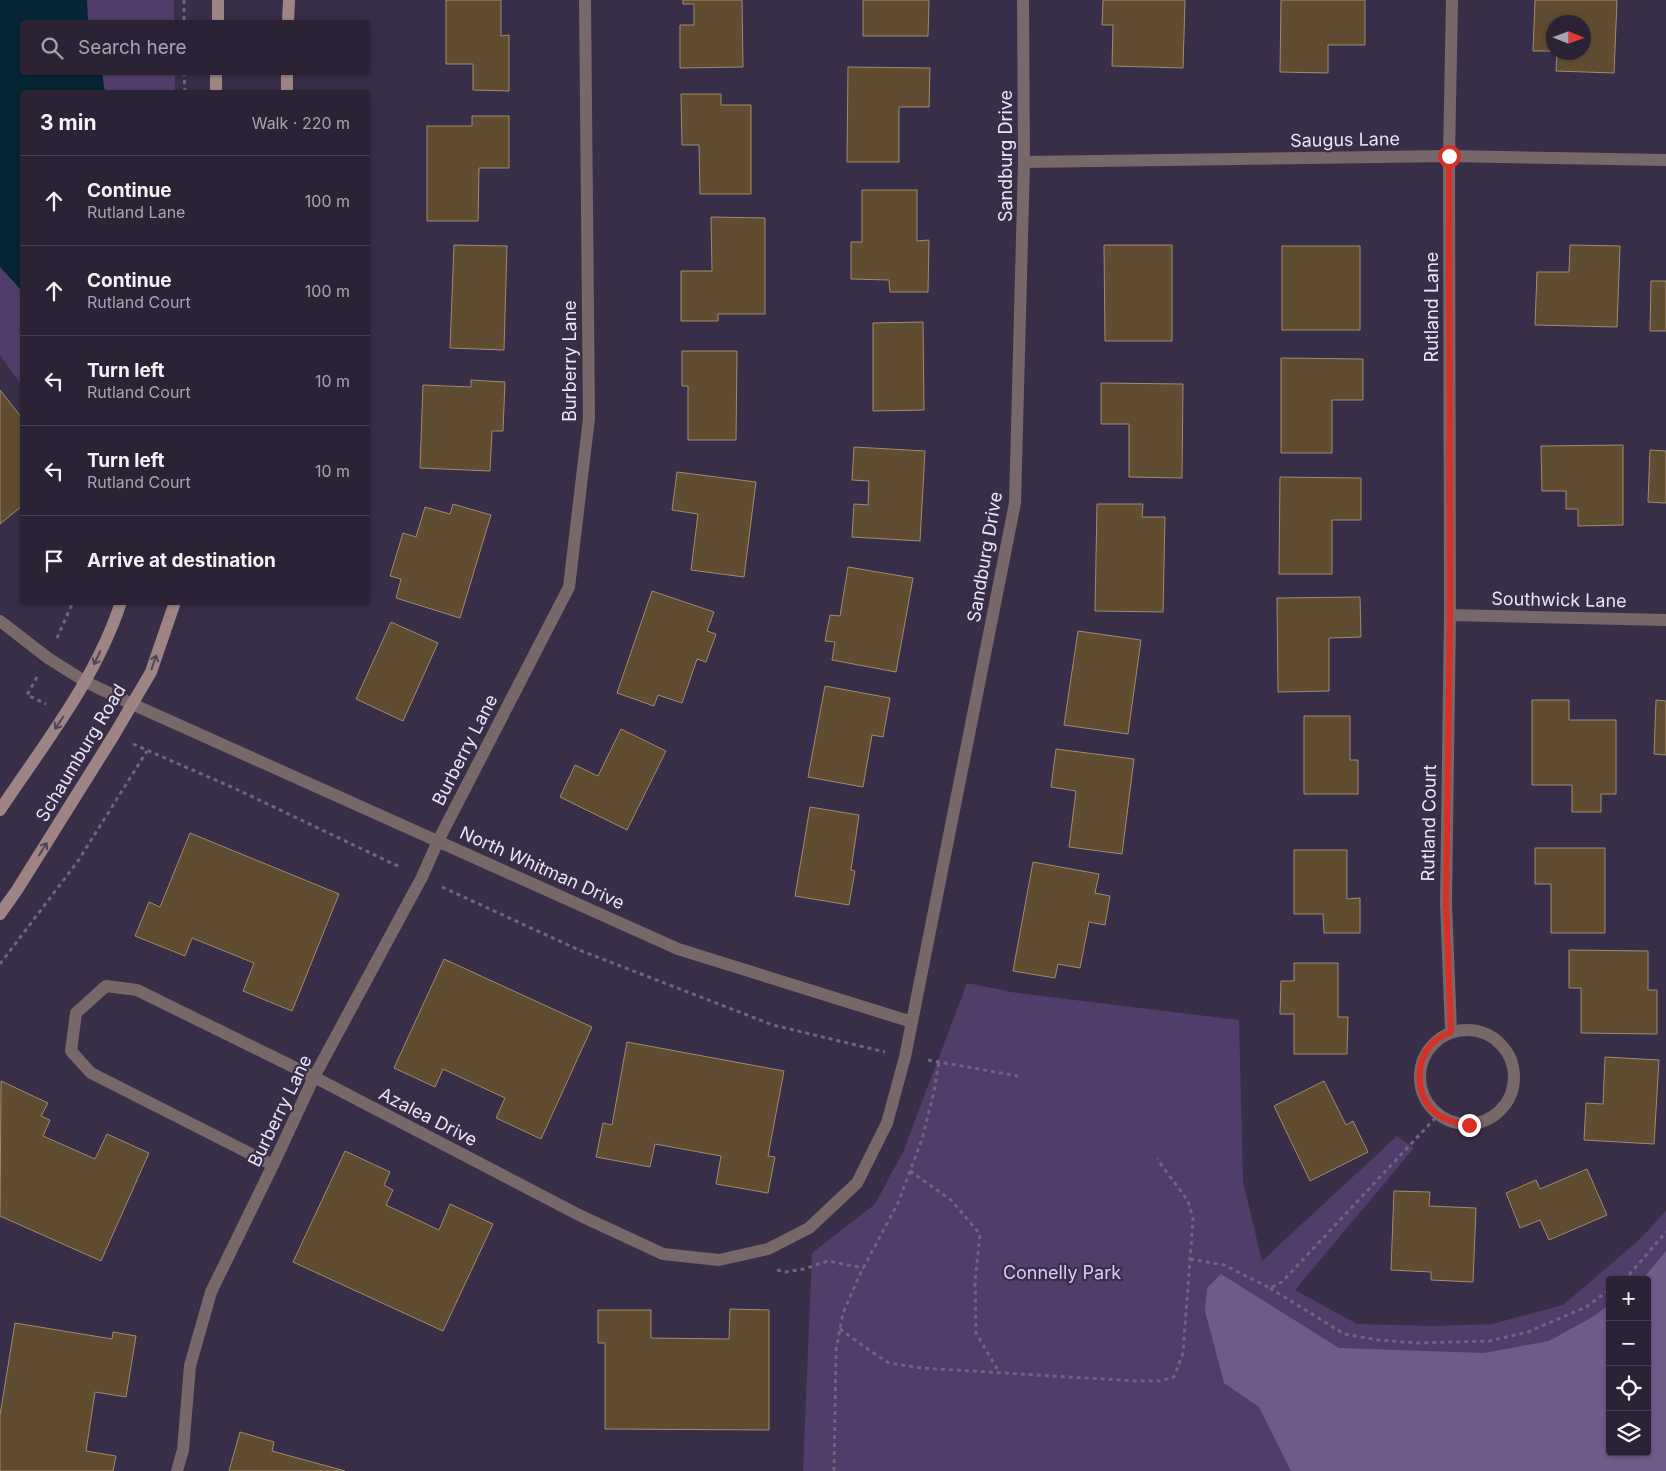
<!DOCTYPE html>
<meta charset="utf-8">
<style>
:root{--surface:#2b2236;--page:#372f42;--text:#f1f3f6;--muted:#a6a4ad;--line:#473f51}
body{margin:0;font-family:Inter,sans-serif;background:var(--page);color:var(--text)}
.controls{position:absolute;right:15px;bottom:15px;display:grid;overflow:hidden;border-radius:5px;box-shadow:0 1px 4px #0004}
.controls button{width:45px;height:45px;display:grid;place-items:center;padding:0;border:0;border-bottom:1px solid var(--line);background:var(--surface);color:var(--text);font:25px sans-serif}
.compass{position:absolute;left:1546px;top:15px;width:45px;height:45px;border-radius:50%;background:var(--surface);box-shadow:0 1px 4px #0004;rotate:91deg}
.stop{position:absolute;width:15px;height:15px;margin:-11px;border:4px solid #d93025;border-radius:50%;background:#fff}
.stop.end{background:#d93025;border-color:#fff;box-shadow:0 1px 5px #0008}
.list{margin:0;padding:0;list-style:none}
h2{display:flex;justify-content:space-between;align-items:center;height:65px;margin:0;padding:0 20px;font-size:21px}
h2 small{font-size:16px;font-weight:400;color:var(--muted)}
.list li{display:grid;grid-template-columns:32px 1fr auto;gap:15px;align-items:center;box-sizing:border-box;height:90px;padding:0 20px;border-top:1px solid var(--line)}
.list b{display:block;font-size:19px;white-space:nowrap}
.list p{margin:0;font-size:16px;white-space:nowrap;color:var(--muted)}
.list em{font-size:16px;font-style:normal;color:var(--muted)}
.icon{flex:none;width:28px;height:28px;fill:none;stroke:currentColor;stroke-width:2;stroke-linecap:round;stroke-linejoin:round}
.map{position:relative;flex:none;width:1666px;height:1471px;overflow:hidden}
.search{position:absolute;background:var(--surface);box-shadow:0 1px 4px #0004;left:20px;top:20px;width:350px;height:55px;display:flex;align-items:center;gap:12px;box-sizing:border-box;padding:0 18px;border-radius:5px;color:var(--muted);font-size:19px}
.panel{position:absolute;background:var(--surface);box-shadow:0 1px 4px #0004;left:20px;top:90px;width:350px;height:515px;border-radius:5px}
.map>svg:first-child{display:block}
.green{fill:#513d69;fill-rule:evenodd}
.forest{fill:#6f5a89}
.water{fill:#052534}
.building{fill:#604c31;stroke:#a18b6f}
.lines{fill:none;stroke-linecap:round;stroke-linejoin:round}
.path{stroke:#6f657d;stroke-width:3;stroke-dasharray:4 4;stroke-linecap:butt}
.street{stroke:#786869;stroke-width:12}
.secondary{stroke:#9f8486;stroke-width:12}
.oneway{stroke:#524458}
.route{stroke:#d93025;stroke-width:6}
.labels{text-anchor:middle;stroke-width:4.5;stroke-linejoin:round;paint-order:stroke}
.street-label{font-size:18px;fill:#ebe4f6;stroke:#392e48}
.park-label{font-size:18px;fill:#decbf8;stroke:#392e48}
</style>
<div class="map">
<svg width="1666" height="1471" viewBox="0 0 1666 1471">
<rect width="100%" height="100%" fill="#392e48"/>
<path class="green" d="M 0,0 L 174,0 L 174,22 L 22,22 L 22,72 L 175,73 L 175,92 L 22,92 L 22,386 L 0,355 Z
M 967,983 L 1017,993 L 1239,1020 L 1243,1182 L 1262,1261 L 1397,1136 L 1414,1148 L 1295,1290 L 1357,1324 L 1433,1326 L 1492,1324 L 1563,1305 L 1638,1241 L 1666,1211 L 1666,1471 L 803,1471 L 812,1253 L 875,1204 L 903,1152 ZM 1610,1280 L 1647,1280 L 1647,1452 L 1610,1452 Z"/>
<path class="forest" d="M 1666,1251 L 1666,1471 L 1291,1471 L 1259,1407 L 1224,1383 L 1205,1311 L 1207,1288 L 1221,1274 L 1339,1348 L 1484,1353 L 1549,1341 L 1594,1316 L 1610,1304 L 1610,1452 L 1647,1452 L 1647,1280 L 1642,1280 Z"/>
<path class="water" d="M 0,0 L 87,0 L 88,22 L 22,22 L 22,72 L 102,73 L 105,92 L 22,92 L 22,291 L 0,267 Z"/>
<path class="building" d="M 446,0 L 501,0 L 501,36 L 509,35 L 509,91 L 473,90 L 473,64 L 446,64 Z
M 683,0 L 742,0 L 743,67 L 680,68 L 680,25 L 694,25 L 694,4 L 683,4 Z
M 863,0 L 929,0 L 928,36 L 863,36 Z
M 1103,0 L 1185,0 L 1183,68 L 1112,66 L 1113,25 L 1102,25 Z
M 1281,0 L 1365,0 L 1365,45 L 1328,45 L 1328,73 L 1280,72 Z
M 1535,0 L 1617,0 L 1614,73 L 1556,71 L 1557,52 L 1584,52 L 1584,22 L 1554,22 L 1554,51 L 1533,51 Z
M 848,67 L 930,68 L 929,107 L 899,107 L 899,162 L 847,162 Z
M 681,94 L 721,94 L 721,105 L 751,105 L 751,194 L 700,194 L 699,145 L 682,145 Z
M 472,116 L 509,116 L 509,168 L 479,168 L 478,221 L 427,221 L 427,126 L 472,126 Z
M 862,190 L 917,190 L 917,241 L 929,240 L 928,292 L 890,292 L 889,280 L 851,279 L 851,242 L 862,242 Z
M 711,217 L 765,218 L 765,314 L 718,314 L 718,321 L 681,321 L 681,271 L 712,271 Z
M 454,245 L 507,246 L 504,350 L 450,348 Z
M 1104,245 L 1172,245 L 1172,341 L 1105,341 Z
M 1570,245 L 1620,246 L 1617,327 L 1535,325 L 1537,272 L 1569,272 Z
M 1282,246 L 1360,246 L 1360,330 L 1282,330 Z
M 1651,281 L 1666,281 L 1666,331 L 1650,331 Z
M 923,322 L 924,410 L 873,411 L 873,323 Z
M 682,351 L 737,351 L 736,440 L 688,440 L 688,386 L 682,386 Z
M 1281,358 L 1363,359 L 1363,400 L 1332,400 L 1332,453 L 1281,453 Z
M 471,380 L 505,382 L 503,431 L 492,431 L 490,471 L 420,468 L 423,385 L 471,387 Z
M 1101,383 L 1183,384 L 1182,478 L 1129,477 L 1129,424 L 1101,424 Z
M 0,390 L 22,418 L 22,506 L 0,524 Z
M 1623,445 L 1623,525 L 1578,526 L 1578,509 L 1566,509 L 1566,491 L 1542,491 L 1541,446 Z
M 854,447 L 925,451 L 920,541 L 852,537 L 854,504 L 868,505 L 869,481 L 852,480 Z
M 1650,450 L 1666,451 L 1666,503 L 1648,502 Z
M 677,472 L 756,482 L 744,577 L 691,570 L 698,514 L 672,510 Z
M 1280,477 L 1361,478 L 1361,520 L 1332,520 L 1332,574 L 1279,574 Z
M 453,504 L 491,515 L 460,618 L 396,598 L 401,579 L 390,576 L 403,533 L 416,537 L 425,507 L 450,514 Z
M 1097,504 L 1143,504 L 1142,517 L 1165,517 L 1163,612 L 1095,611 Z
M 848,567 L 913,578 L 896,672 L 832,660 L 835,642 L 825,641 L 830,615 L 840,616 Z
M 652,591 L 714,612 L 707,631 L 716,634 L 706,662 L 697,659 L 682,703 L 658,695 L 654,706 L 617,693 Z
M 1360,597 L 1361,637 L 1329,638 L 1329,691 L 1278,692 L 1277,598 Z
M 391,622 L 438,643 L 403,721 L 356,699 Z
M 1078,631 L 1141,640 L 1128,734 L 1064,725 Z
M 825,686 L 890,698 L 883,737 L 872,735 L 863,787 L 808,777 Z
M 1532,700 L 1569,700 L 1569,720 L 1616,720 L 1616,794 L 1601,794 L 1601,812 L 1572,812 L 1572,785 L 1532,785 Z
M 1656,700 L 1666,701 L 1666,755 L 1654,754 Z
M 1304,716 L 1350,716 L 1350,760 L 1358,760 L 1358,794 L 1304,794 Z
M 621,729 L 666,751 L 627,830 L 560,797 L 575,765 L 598,776 Z
M 1056,749 L 1134,759 L 1122,854 L 1069,847 L 1076,791 L 1051,787 Z
M 810,807 L 859,815 L 851,870 L 855,871 L 849,905 L 795,896 Z
M 190,833 L 339,894 L 292,1011 L 243,991 L 254,963 L 192,938 L 185,956 L 135,936 L 149,902 L 160,907 Z
M 1535,848 L 1605,848 L 1605,933 L 1551,933 L 1551,884 L 1535,884 Z
M 1294,850 L 1347,850 L 1347,899 L 1360,898 L 1360,933 L 1324,933 L 1323,914 L 1294,914 Z
M 1033,862 L 1099,874 L 1095,893 L 1110,896 L 1105,925 L 1089,922 L 1080,968 L 1058,964 L 1055,978 L 1013,971 Z
M 1569,950 L 1648,951 L 1648,990 L 1657,990 L 1657,1034 L 1581,1033 L 1581,988 L 1569,988 Z
M 444,959 L 592,1027 L 541,1139 L 496,1118 L 505,1098 L 443,1069 L 435,1087 L 394,1068 Z
M 1294,963 L 1338,963 L 1338,1017 L 1348,1017 L 1347,1054 L 1294,1054 L 1294,1014 L 1280,1014 L 1281,981 L 1294,981 Z
M 627,1042 L 784,1071 L 768,1156 L 775,1157 L 768,1193 L 716,1184 L 721,1156 L 655,1144 L 650,1167 L 596,1157 L 603,1123 L 612,1125 Z
M 1605,1057 L 1659,1060 L 1654,1144 L 1584,1140 L 1586,1103 L 1603,1104 Z
M 1,1081 L 48,1103 L 41,1116 L 50,1120 L 43,1136 L 95,1159 L 107,1134 L 149,1153 L 101,1261 L 0,1216 Z
M 1324,1081 L 1346,1125 L 1353,1121 L 1368,1152 L 1310,1181 L 1274,1106 Z
M 345,1151 L 390,1172 L 384,1185 L 393,1190 L 386,1205 L 439,1230 L 450,1204 L 493,1224 L 443,1331 L 293,1262 Z
M 1587,1169 L 1607,1215 L 1549,1240 L 1540,1220 L 1520,1228 L 1506,1193 L 1536,1180 L 1540,1189 Z
M 1394,1191 L 1430,1192 L 1429,1206 L 1476,1208 L 1473,1282 L 1431,1280 L 1431,1272 L 1391,1270 Z
M 730,1309 L 769,1310 L 769,1430 L 605,1429 L 605,1343 L 598,1343 L 598,1310 L 651,1310 L 651,1338 L 729,1339 Z
M 15,1323 L 112,1339 L 113,1332 L 136,1336 L 126,1397 L 95,1392 L 86,1451 L 116,1456 L 113,1471 L 0,1471 L 0,1415 Z
M 240,1432 L 274,1442 L 272,1451 L 345,1471 L 229,1471 Z"/>
<g class="lines">
<path class="path" d="M 184,0 L 184,22
M 184,72 L 185,92
M 57,638 L 73,602
M 37,677 L 27,695 L 46,704
M 133,744 L 236,789 L 402,868
M 442,887 L 579,950 L 773,1025 L 885,1052
M 0,964 L 78,861 L 147,751
M 928,1060 L 1018,1076
M 910,1171 L 951,1200 L 980,1234 L 975,1281 L 976,1333 L 999,1372
M 1190,1259 L 1224,1265 L 1270,1288 L 1282,1282 L 1438,1115
M 777,1270 L 785,1272 L 804,1269 L 828,1261 L 864,1268
M 1623,1280 L 1629,1275 L 1666,1232
M 1270,1288 L 1344,1334 L 1378,1340 L 1418,1343 L 1489,1341 L 1528,1332 L 1586,1307 L 1610,1289
M 840,1329 L 869,1350 L 889,1363 L 922,1368 L 1136,1381 L 1160,1381 L 1174,1377 L 1183,1353 L 1193,1219 L 1188,1201 L 1157,1159
M 834,1471 L 836,1350 L 843,1313 L 860,1274 L 898,1203 L 922,1139 L 934,1092 L 939,1062"/>
<path class="street" d="M 1024,162 L 1449,156 L 1666,160
M 1450,615 L 1666,620
M 0,621 L 48,658 L 86,682 L 132,704 L 678,949 L 912,1022
M1420 1077a47 47 0 1 1 94 0a47 47 0 1 1-94 0Z
M 1451,1031 L 1446,903 L 1450,615 L 1449,156 L 1452,0
M 273,1165 L 91,1073 L 71,1051 L 76,1013 L 106,986 L 137,990 L 314,1077 L 579,1215 L 663,1254 L 719,1260 L 768,1249 L 809,1228 L 857,1183 L 887,1123 L 905,1057 L 1015,503 L 1024,162 L 1023,0
M 177,1471 L 183,1450 L 190,1366 L 211,1292 L 273,1165 L 314,1077 L 422,877 L 438,841 L 569,587 L 589,418 L 585,0"/>
<path class="secondary" d="M 218,22 L 218,0
M 288,22 L 289,0
M 216,92 L 216,72
M 287,92 L 287,72
M 0,810 C 44,744 96,679 121,602
M 0,914 L 17,890 L 114,735 L 151,672 L 175,602"/>
</g>
<defs><path id="oneway-shaft" d="M-6 0H5M1.5-3L5.5 0L1.5 3" fill="none" stroke-width="1.6" stroke-linecap="round" stroke-linejoin="round" transform="scale(1.25)"/></defs>
<g class="oneway">
<use href="#oneway-shaft" transform="translate(97 658) rotate(115)"/>
<use href="#oneway-shaft" transform="translate(154 662) rotate(-71)"/>
<use href="#oneway-shaft" transform="translate(59 723) rotate(124)"/>
<use href="#oneway-shaft" transform="translate(43 849) rotate(-58)"/>
</g>
<g class="lines">
<path class="route" d="M 1449,156 L 1450,615 L 1446,903 L 1451,1032 C 1441,1036 1432,1041 1427,1050 C 1414,1071 1418,1103 1440,1116 C 1449,1122 1459,1123 1469,1125"/>
</g>
<g class="labels">
<g class="street-label">
<text transform="translate(1345 140) rotate(-1)" y="6">Saugus Lane</text>
<text transform="translate(1006 156) rotate(-90)" y="6">Sandburg Drive</text>
<text transform="translate(1432 307) rotate(-90)" y="6">Rutland Lane</text>
<text transform="translate(570 361) rotate(-90)" y="6">Burberry Lane</text>
<text transform="translate(985 557) rotate(-80)" y="6">Sandburg Drive</text>
<text transform="translate(1559 600) rotate(1)" y="6">Southwick Lane</text>
<text transform="translate(465 750) rotate(-63)" y="6">Burberry Lane</text>
<text transform="translate(81 753) rotate(-59)" y="6">Schaumburg Road</text>
<text transform="translate(1429 823) rotate(-89)" y="6">Rutland Court</text>
<text transform="translate(542 868) rotate(24)" y="6">North Whitman Drive</text>
<text transform="translate(280 1111) rotate(-64)" y="6">Burberry Lane</text>
<text transform="translate(428 1117) rotate(27)" y="6">Azalea Drive</text>
</g>
<g class="park-label">
<text x="1062" y="1279">Connelly Park</text>
</g>
</g>
</svg>
<div class="controls">
<button>+</button>
<button>−</button>
<button><svg class="icon" aria-label="locate" viewBox="0 0 24 24"><circle cx="12" cy="12" r="6"/><path d="M12 2v4M12 18v4M2 12h4M18 12h4"/></svg></button>
<button><svg class="icon" aria-label="layers" viewBox="0 0 24 24"><path d="M12 4l9 5-9 5-9-5zM3 14l9 5 9-5"/></svg></button>
</div>
<svg class="compass" viewBox="-18 -18 36 36"><path d="M0-13l5 13h-10z" fill="#e53935"/><path d="M0 13l5-13h-10z" fill="#a6a4ad"/></svg>
<div class="stop" style="left:1449px;top:156px"></div>
<div class="stop end" style="left:1469px;top:1125px"></div>
<div class="search"><svg class="icon" aria-label="search" viewBox="0 0 24 24"><circle cx="10" cy="10" r="6"/><path d="M15 15l6 6"/></svg>Search here</div>
<section class="panel">
<h2>3 min<small>Walk · 220 m</small></h2>
<ul class="list">
<li><svg class="icon" aria-label="ahead" viewBox="0 0 24 24"><path d="M12 20V5M6 11l6-6 6 6"/></svg><div><b>Continue</b><p>Rutland Lane</p></div><em>100 m</em></li>
<li><svg class="icon" aria-label="ahead" viewBox="0 0 24 24"><path d="M12 20V5M6 11l6-6 6 6"/></svg><div><b>Continue</b><p>Rutland Court</p></div><em>100 m</em></li>
<li><svg class="icon" aria-label="left" viewBox="0 0 24 24"><path d="M17 20v-9H6M10 6l-5 5 5 5"/></svg><div><b>Turn left</b><p>Rutland Court</p></div><em>10 m</em></li>
<li><svg class="icon" aria-label="left" viewBox="0 0 24 24"><path d="M17 20v-9H6M10 6l-5 5 5 5"/></svg><div><b>Turn left</b><p>Rutland Court</p></div><em>10 m</em></li>
<li><svg class="icon" aria-label="arrive" viewBox="0 0 24 24"><path d="M6 21V4h12l-3 4 3 4H6"/></svg><div><b>Arrive at destination</b></div></li>
</ul>
</section>
</div>
